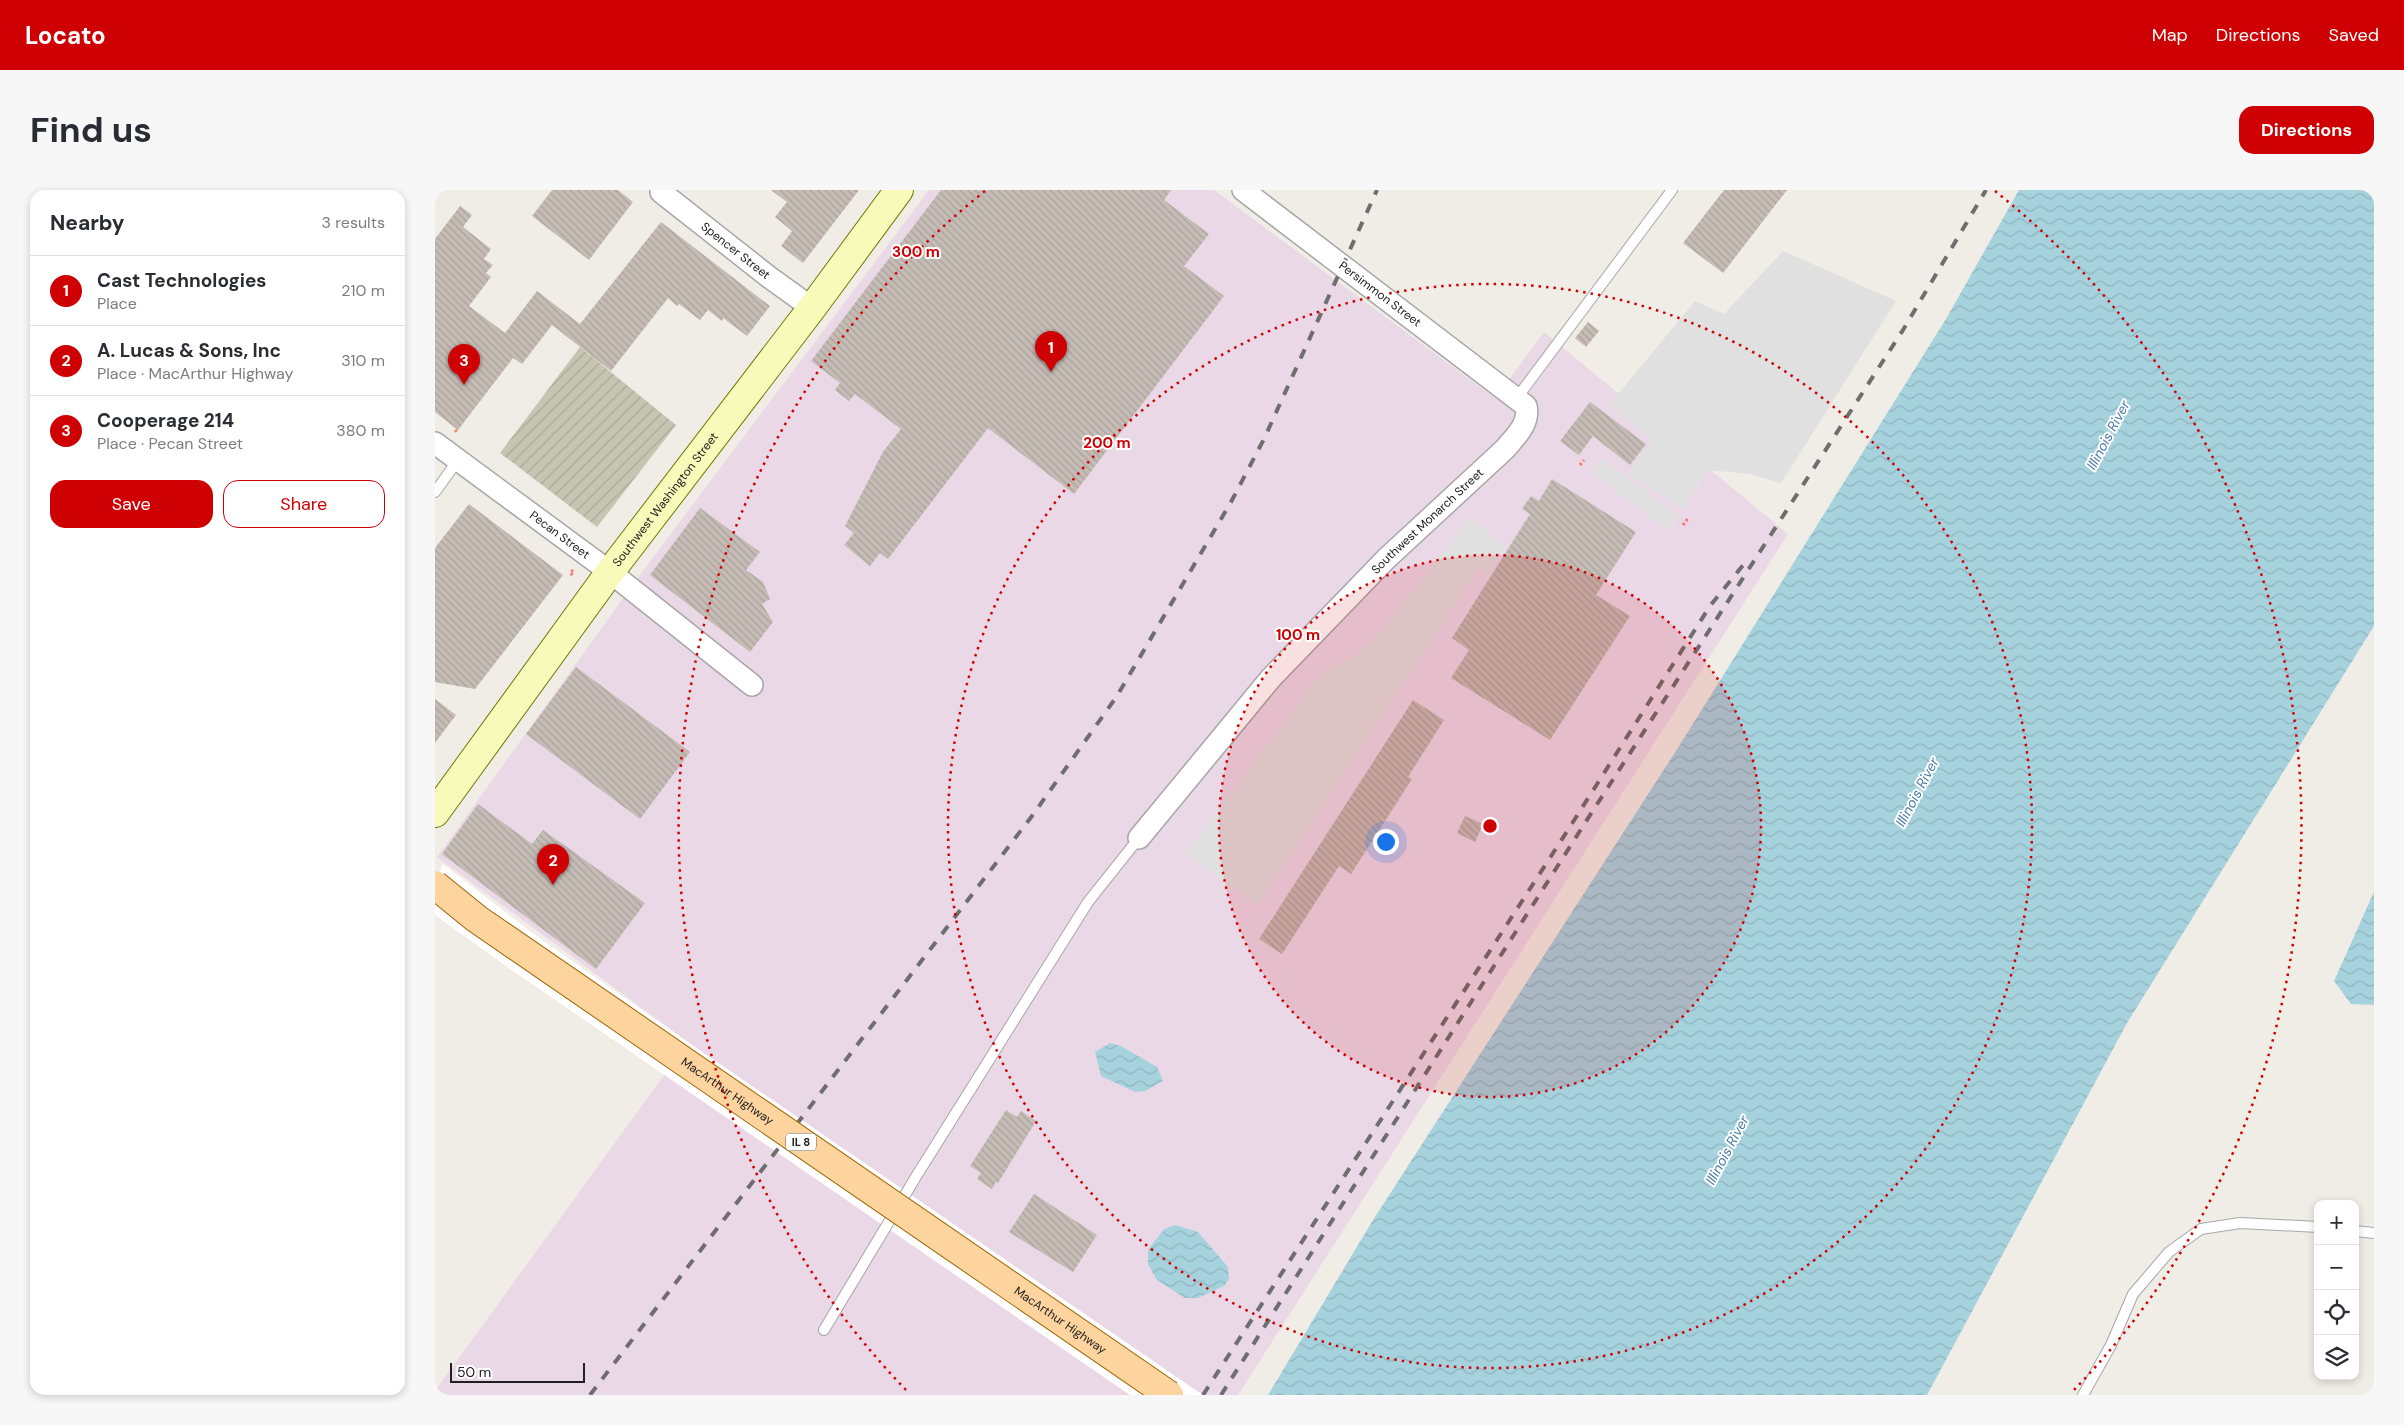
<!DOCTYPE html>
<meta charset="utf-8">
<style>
:root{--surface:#fff;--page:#f7f7f7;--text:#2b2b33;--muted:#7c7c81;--line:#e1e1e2;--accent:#cf0003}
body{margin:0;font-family:"DM Sans",sans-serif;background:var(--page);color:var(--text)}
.controls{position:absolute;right:15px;bottom:15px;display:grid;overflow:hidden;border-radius:10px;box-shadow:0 2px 8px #0003}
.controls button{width:45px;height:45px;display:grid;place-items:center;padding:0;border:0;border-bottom:1px solid var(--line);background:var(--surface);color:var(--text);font:25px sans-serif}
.scale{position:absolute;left:15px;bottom:12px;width:135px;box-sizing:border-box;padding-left:5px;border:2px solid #202020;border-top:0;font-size:14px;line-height:18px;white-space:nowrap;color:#202020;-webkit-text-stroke:4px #fff;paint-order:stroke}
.you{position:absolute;left:950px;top:651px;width:18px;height:18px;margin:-12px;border:4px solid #fff;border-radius:50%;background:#1a73e8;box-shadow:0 0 0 8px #1a73e833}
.badge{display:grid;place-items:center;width:32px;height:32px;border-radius:50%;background:var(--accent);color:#fff;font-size:16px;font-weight:700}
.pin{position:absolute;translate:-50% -41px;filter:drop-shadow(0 1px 2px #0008)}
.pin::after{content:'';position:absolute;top:26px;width:18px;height:15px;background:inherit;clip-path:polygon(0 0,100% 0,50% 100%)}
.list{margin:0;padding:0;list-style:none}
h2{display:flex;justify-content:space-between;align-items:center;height:65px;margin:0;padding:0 20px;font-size:21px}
h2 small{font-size:16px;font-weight:400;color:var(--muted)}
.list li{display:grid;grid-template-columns:32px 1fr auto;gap:15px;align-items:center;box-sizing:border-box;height:70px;padding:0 20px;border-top:1px solid var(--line)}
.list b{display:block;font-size:19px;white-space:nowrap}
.list p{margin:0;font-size:16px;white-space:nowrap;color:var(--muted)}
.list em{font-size:16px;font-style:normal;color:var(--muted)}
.actions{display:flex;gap:10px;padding:15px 20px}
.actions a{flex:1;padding:11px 0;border:1px solid var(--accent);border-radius:15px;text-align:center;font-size:18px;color:var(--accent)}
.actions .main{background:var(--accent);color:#fff}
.icon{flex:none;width:28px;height:28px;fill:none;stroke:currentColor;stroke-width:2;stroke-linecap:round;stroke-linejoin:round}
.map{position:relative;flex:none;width:1939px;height:1205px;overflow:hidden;border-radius:15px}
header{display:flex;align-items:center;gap:30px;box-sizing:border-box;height:70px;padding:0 25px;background:var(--accent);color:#fff}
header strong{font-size:24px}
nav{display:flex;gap:28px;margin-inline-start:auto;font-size:18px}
.intro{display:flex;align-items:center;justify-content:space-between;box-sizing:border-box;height:120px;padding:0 30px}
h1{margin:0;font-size:35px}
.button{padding:12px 22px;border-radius:15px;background:var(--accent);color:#fff;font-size:18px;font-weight:700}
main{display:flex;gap:30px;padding:0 30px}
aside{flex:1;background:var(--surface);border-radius:15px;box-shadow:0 2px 8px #0003}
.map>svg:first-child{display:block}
.industrial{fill:#ead8e6}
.construction{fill:url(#construction-furrows)}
.parking{fill:#e0e0e0}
.water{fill:url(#water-waves)}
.pier{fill:#fff}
.building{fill:url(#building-back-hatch)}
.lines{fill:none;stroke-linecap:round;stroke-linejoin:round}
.service-casing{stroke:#a7a7a7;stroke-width:12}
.minor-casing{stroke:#a7a7a7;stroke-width:24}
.secondary-casing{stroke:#6f7a03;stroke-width:30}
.path{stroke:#fc796c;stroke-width:3;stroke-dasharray:2.5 2.5;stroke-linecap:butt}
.service{stroke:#fff;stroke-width:10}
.minor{stroke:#fff;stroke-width:21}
.secondary{stroke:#f8faba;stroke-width:28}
.rail{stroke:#6e6e6e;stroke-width:4;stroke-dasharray:10 10;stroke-linecap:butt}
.primary-bridge-casing{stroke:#9b6600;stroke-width:30;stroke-linecap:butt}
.primary-bridge{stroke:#fdd39e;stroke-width:28}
.ring{fill:none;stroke:#cf0003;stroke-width:2.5;stroke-dasharray:2.5 5}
.labels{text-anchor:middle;stroke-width:4;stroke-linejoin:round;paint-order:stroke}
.shield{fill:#fff;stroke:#636363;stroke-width:1}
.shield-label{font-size:11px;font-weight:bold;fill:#202020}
.street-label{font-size:12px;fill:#202020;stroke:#fff}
.water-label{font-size:14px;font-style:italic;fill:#477aa9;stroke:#fff}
.centre{fill:#cf0003;stroke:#fff;stroke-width:2.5}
.ring-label{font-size:15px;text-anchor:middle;font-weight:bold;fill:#cf0003;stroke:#fff;stroke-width:4;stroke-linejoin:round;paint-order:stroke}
</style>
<header>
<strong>Locato</strong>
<nav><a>Map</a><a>Directions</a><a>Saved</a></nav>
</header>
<div class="intro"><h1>Find us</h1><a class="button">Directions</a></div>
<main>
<aside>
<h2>Nearby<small>3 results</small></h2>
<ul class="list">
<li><span class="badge">1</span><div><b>Cast Technologies</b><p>Place</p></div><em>210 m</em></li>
<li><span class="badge">2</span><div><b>A. Lucas &amp; Sons, Inc</b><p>Place · MacArthur Highway</p></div><em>310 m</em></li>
<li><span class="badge">3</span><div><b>Cooperage 214</b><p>Place · Pecan Street</p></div><em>380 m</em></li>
</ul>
<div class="actions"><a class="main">Save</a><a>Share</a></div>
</aside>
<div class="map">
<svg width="1939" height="1205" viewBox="0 0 1939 1205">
<defs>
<pattern id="construction-furrows" width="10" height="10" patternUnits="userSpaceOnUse" patternTransform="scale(1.25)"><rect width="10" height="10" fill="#c5c5b1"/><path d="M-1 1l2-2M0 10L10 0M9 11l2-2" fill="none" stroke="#a9a998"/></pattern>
<pattern id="water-waves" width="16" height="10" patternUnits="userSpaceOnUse" patternTransform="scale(1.25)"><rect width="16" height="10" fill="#a6d2de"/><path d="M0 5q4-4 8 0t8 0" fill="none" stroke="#8fb4be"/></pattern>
<pattern id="building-back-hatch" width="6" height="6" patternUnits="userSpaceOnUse" patternTransform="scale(1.25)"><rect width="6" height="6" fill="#c5bcb5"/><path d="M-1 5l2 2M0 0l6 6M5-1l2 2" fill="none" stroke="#a9a19b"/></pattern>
</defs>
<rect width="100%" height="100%" fill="#f0ede6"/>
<path class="industrial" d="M 494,0 L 779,0 L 1060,208 L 1109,142 L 1353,344 L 803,1205 L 0,1205 L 0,1201 L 253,852 L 2,667 L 202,389 Z"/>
<path class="construction" d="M 145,157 L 241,235 L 162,337 L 65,263 Z"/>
<path class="parking" d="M 1348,61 L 1461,111 L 1346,293 L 1315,284 L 1272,280 L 1248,319 L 1193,284 L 1217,251 L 1174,215 L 1260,111 L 1289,124 Z
M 1167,269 L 1245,326 L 1234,341 L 1156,283 Z
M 1035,328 L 1070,356 L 1053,383 L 1044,377 L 823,716 L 750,664 L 888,481 L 916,468 L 937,452 Z"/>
<path class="water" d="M 1584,0 L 1939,0 L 1939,436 L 1692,833 L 1492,1205 L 833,1205 L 938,1030 L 1239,564 L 1511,129 Z
M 1939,702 L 1939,815 L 1916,814 L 1899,791 Z
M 675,853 L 686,856 L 722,877 L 728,891 L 710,901 L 700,902 L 666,886 L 660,862 Z
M 740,1035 L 763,1042 L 793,1077 L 794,1089 L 789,1096 L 763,1108 L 750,1108 L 722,1090 L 713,1074 L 713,1060 L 729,1039 Z"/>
<path class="pier" d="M 8,674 L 96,742 L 244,846 L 768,1205 L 695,1205 L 71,776 L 0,725 L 0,692 Z"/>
<path class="building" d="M 117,0 L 183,0 L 198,12 L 154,70 L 97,26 Z
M 336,0 L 424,0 L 368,73 L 346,56 L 357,41 L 340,27 L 352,12 Z
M 506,0 L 736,0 L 729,10 L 774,44 L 749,76 L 789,106 L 639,304 L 553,238 L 453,369 L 445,363 L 435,376 L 409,355 L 419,343 L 410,336 L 448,262 L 466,239 L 420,204 L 414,211 L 400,200 L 405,193 L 376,171 Z
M 1289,0 L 1352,0 L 1288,83 L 1248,53 Z
M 25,16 L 37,25 L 28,37 L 56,59 L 49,69 L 58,75 L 51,83 L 56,87 L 34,116 L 70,143 L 102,101 L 145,134 L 226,32 L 335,116 L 312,146 L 288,128 L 287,131 L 273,120 L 265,130 L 244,114 L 242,116 L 233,108 L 176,181 L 117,135 L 87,174 L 78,168 L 23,240 L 0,222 L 0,49 Z
M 1153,132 L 1164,141 L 1151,157 L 1140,148 Z
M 1155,212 L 1211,254 L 1195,275 L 1158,246 L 1144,265 L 1125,251 Z
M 1117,289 L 1201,342 L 1161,405 L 1195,426 L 1115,550 L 1016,488 L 1034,460 L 1017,448 L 1095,324 L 1087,319 L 1096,306 L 1104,311 Z
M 34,314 L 128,385 L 40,499 L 0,492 L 0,358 Z
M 265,318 L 325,362 L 311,380 L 328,392 L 335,409 L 327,414 L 338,432 L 315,462 L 215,385 Z
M 141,477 L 255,562 L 205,629 L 91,544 Z
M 0,509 L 21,525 L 0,553 Z
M 978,510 L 1009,530 L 973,587 L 977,589 L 916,684 L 904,676 L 847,764 L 824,749 Z
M 43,614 L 97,654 L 108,640 L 210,713 L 161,779 L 7,664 Z
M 1030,626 L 1048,634 L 1040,652 L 1022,643 Z
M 571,920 L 582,927 L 586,921 L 601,931 L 563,993 L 561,992 L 557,999 L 542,989 L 546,983 L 535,976 Z
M 599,1004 L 662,1045 L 638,1082 L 574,1042 Z"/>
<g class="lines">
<defs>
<path id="service" d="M 1081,209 L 1237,0
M 0,302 L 23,270
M 1920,1041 L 1939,1043
M 389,1140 L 482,985 L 653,712 L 704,648
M 1648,1205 L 1676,1155 L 1698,1104 L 1734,1062 L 1766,1039 L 1805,1033 L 1883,1037"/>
<g id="minor">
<path id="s1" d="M 226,2 L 334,87 L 377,118"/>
<path id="s2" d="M 0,253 L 175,382 L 317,495"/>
<path id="s3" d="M 704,648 L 836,488 L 951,369 L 1070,259 C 1081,246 1095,233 1091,216 L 808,0"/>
</g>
<g id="secondary">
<path id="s4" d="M 0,623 L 175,382 L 377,118 L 464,0"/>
</g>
</defs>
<use href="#service" class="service-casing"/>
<use href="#minor" class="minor-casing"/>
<use href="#secondary" class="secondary-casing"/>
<path class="path" d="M 20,240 L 23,243
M 1145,275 L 1149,270
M 1248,335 L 1254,327
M 138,380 L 135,383 L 139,386"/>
<use href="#service" class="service"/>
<use href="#minor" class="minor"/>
<use href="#secondary" class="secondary"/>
<path class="rail" d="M 155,1205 L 597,626 L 682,506 L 796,312 L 829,249 L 942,0
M 768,1205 L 1131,643 L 1275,416 L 1313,369
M 786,1205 L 1157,622 L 1468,140 L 1551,0"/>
<defs>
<g id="primary-bridge">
<path id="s5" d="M 0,695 L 42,729 L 734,1205"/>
</g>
</defs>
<use href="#primary-bridge" class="primary-bridge-casing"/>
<use href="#primary-bridge" class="primary-bridge"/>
</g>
<circle cx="1055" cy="636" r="271" fill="#cf0003" fill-opacity=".12"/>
<g class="ring">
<circle cx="1055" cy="636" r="271"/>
<circle cx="1055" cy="636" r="542"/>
<path d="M471 1200A812 812 0 0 1 550 1M1560 1A812 812 0 0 1 1639 1200"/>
</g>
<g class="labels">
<rect class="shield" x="351" y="943.5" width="30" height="17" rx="4"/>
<g class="shield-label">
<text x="366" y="956">IL 8</text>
</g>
<g class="street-label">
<text dy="4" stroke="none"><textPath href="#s1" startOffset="95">Spencer Street</textPath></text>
<text transform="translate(945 104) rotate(37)" y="4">Persimmon Street</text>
<text dy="4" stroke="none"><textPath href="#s4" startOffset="389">Southwest Washington Street</textPath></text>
<text dy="4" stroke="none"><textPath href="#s3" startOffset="429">Southwest Monarch Street</textPath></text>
<text dy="4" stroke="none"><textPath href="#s2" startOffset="155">Pecan Street</textPath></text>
<text dy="4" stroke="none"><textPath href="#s5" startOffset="358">MacArthur Highway</textPath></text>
<text dy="4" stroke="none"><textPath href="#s5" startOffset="762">MacArthur Highway</textPath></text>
</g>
<g class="water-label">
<text transform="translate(1673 245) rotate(-62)" y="5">Illinois River</text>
<text transform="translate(1482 602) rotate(-62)" y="5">Illinois River</text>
<text transform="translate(1292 960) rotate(-62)" y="5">Illinois River</text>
</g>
</g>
<circle cx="1055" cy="636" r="8" class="centre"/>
<g class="ring-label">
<text x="481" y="67">300 m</text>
<text x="672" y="258">200 m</text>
<text x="863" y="450">100 m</text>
</g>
</svg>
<div class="controls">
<button>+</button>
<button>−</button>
<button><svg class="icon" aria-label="locate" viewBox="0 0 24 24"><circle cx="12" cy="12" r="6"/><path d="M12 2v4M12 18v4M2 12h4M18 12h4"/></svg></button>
<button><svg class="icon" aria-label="layers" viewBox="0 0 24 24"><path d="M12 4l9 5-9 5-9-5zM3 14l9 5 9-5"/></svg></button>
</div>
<div class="scale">50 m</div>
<div class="you"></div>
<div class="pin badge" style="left:616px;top:182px">1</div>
<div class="pin badge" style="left:118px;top:695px">2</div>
<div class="pin badge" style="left:29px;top:195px">3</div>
</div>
</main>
